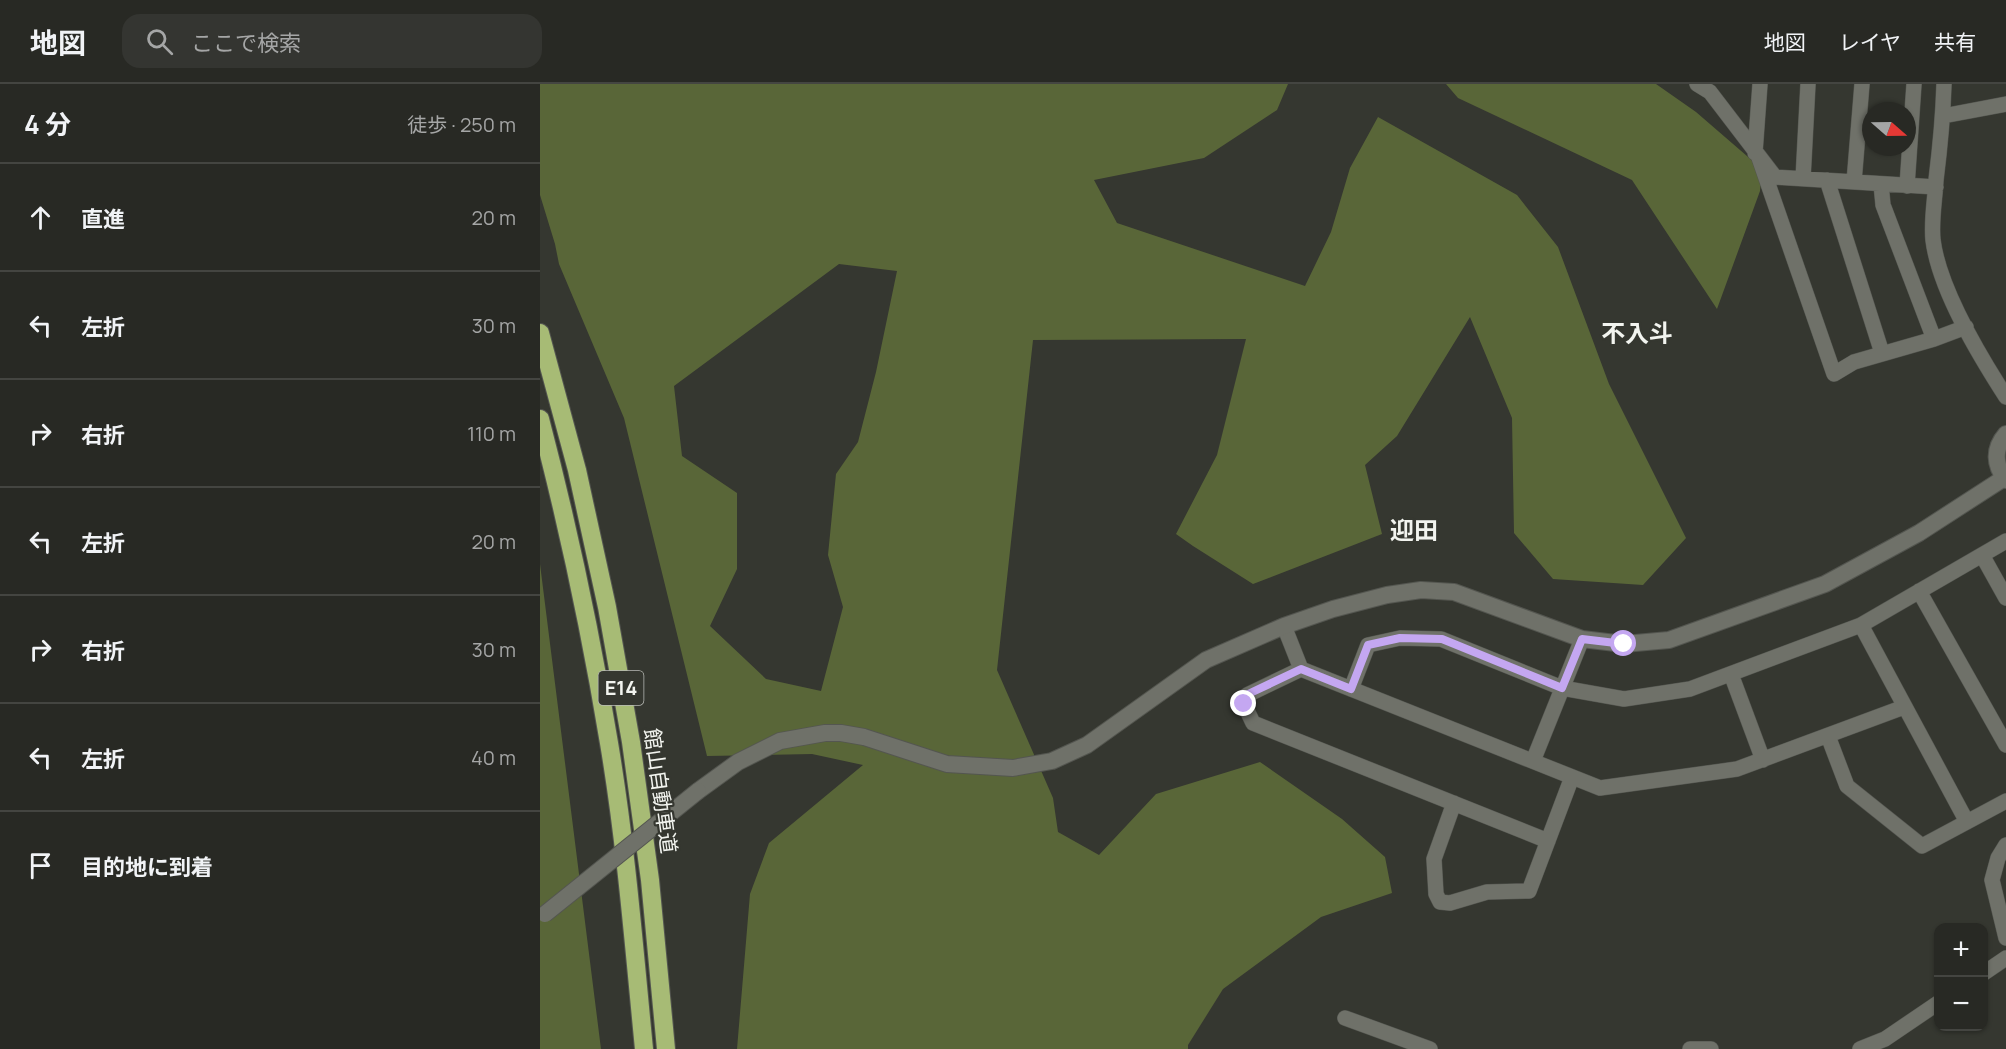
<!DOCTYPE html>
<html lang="ja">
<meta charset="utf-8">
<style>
:root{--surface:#282924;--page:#343531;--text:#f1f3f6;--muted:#a5a6a6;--line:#444541}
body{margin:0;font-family:Manrope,"Noto Sans JP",sans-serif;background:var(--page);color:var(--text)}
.controls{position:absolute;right:18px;bottom:18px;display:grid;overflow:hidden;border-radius:12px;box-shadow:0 2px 4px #0004}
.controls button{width:54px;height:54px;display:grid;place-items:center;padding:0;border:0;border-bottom:2px solid var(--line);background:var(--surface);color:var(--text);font:30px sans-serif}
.compass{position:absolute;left:1322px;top:18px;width:54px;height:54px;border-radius:50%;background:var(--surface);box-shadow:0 2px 4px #0004;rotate:110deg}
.stop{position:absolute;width:18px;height:18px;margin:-14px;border:4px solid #c4a7f1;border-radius:50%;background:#fff}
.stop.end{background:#c4a7f1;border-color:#fff;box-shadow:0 2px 6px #0008}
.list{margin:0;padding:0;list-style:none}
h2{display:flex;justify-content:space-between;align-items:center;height:78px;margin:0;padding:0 24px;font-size:26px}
h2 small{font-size:20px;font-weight:400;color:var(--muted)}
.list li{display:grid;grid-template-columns:39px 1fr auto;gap:18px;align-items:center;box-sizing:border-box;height:108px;padding:0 24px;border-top:2px solid var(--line)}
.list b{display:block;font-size:22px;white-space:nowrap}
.list em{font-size:20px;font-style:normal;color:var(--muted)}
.icon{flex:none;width:33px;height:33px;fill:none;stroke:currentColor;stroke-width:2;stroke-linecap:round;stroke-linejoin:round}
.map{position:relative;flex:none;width:1466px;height:965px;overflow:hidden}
header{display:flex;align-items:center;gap:36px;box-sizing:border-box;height:84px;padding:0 30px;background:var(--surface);border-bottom:2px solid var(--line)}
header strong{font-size:28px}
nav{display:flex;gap:33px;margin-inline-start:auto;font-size:21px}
.search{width:420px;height:54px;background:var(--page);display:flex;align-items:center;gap:15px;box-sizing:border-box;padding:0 21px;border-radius:18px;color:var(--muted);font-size:22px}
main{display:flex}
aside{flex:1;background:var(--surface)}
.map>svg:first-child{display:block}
.green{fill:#596638;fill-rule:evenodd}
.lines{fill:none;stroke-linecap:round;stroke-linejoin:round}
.minor-casing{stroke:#545650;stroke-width:16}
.tertiary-casing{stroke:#545650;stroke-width:18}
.motorway-casing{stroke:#545650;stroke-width:20}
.minor{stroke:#6f7169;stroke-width:15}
.tertiary{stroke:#6f7169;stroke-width:16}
.motorway{stroke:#a7bb75;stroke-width:18}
.tertiary-bridge-casing{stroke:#545650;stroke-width:18;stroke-linecap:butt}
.tertiary-bridge{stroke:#6f7169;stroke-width:16}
.route{stroke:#c4a7f1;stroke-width:8}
.labels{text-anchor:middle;stroke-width:4.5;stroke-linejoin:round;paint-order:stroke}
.shield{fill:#353730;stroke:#b9bbb6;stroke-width:1.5}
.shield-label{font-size:20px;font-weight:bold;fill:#f2f4ef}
.street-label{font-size:21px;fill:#f2f4ef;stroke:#353730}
.quarter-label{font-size:24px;font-weight:bold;fill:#f2f4ef;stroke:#353730}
</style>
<header>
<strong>地図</strong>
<div class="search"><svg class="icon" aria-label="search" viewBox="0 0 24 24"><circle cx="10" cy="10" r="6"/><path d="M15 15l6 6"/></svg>ここで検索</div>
<nav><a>地図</a><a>レイヤ</a><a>共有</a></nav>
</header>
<main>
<aside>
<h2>4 分<small>徒歩 · 250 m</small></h2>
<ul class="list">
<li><svg class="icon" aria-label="ahead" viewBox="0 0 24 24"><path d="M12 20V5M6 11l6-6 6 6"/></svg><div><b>直進</b></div><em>20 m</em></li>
<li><svg class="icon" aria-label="left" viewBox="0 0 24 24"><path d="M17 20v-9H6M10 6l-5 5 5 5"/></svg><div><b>左折</b></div><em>30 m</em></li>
<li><svg class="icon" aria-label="right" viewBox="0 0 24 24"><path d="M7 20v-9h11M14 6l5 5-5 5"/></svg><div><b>右折</b></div><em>110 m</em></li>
<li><svg class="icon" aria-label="left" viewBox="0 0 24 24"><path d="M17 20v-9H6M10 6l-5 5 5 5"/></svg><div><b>左折</b></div><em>20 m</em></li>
<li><svg class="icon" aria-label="right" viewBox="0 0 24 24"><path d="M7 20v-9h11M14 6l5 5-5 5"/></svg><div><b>右折</b></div><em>30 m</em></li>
<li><svg class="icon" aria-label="left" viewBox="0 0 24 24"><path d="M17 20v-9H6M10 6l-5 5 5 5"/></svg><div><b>左折</b></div><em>40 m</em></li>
<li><svg class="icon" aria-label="arrive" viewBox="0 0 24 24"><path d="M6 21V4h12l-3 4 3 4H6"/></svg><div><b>目的地に到着</b></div></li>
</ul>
</aside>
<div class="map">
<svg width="1466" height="965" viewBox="0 0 1466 965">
<rect width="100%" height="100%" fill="#353730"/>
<path class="green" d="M 0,0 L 748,0 L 737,26 L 664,74 L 554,96 L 577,139 L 765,202 L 791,148 L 810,84 L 838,33 L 977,111 L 1018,163 L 1069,300 L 1146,454 L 1103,501 L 1013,495 L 974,449 L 972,334 L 930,233 L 857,352 L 825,381 L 842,450 L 713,500 L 653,462 L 636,450 L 677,371 L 706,255 L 493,256 L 457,586 L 513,714 L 518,748 L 559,771 L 616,710 L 720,678 L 802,735 L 845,773 L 852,809 L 781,833 L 683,905 L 648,961 L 648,965 L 197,965 L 210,810 L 229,759 L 323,681 L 272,670 L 167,672 L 84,334 L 19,180 L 15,160 L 0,111 ZM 299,180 L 357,187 L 336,288 L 318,358 L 296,390 L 288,471 L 303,523 L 281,607 L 226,595 L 170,542 L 197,485 L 197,409 L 142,372 L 134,302 Z
M 906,0 L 1116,0 L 1156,28 L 1222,85 L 1220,107 L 1177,225 L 1092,96 L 918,14 Z
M 0,480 L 61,965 L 0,965 Z"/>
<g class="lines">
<defs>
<path id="minor" d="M 1157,0 L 1170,8 L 1235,93 L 1396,103
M 1404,0 C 1403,32 1400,64 1396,96 C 1395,116 1391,136 1393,156 C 1399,205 1439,271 1466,313
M 1403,32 L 1466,20
M 1215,69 L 1220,0
M 1219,74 L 1294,290 L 1314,278 L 1394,255 L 1426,243
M 1263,95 L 1268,0
M 1287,96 L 1342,269
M 1314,98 L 1322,0
M 1341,100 L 1343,121 L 1394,255
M 1367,102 L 1374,0
M 1442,471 L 1466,514
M 1379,507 L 1466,661
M 1321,541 L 1427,738
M 744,542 L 761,585
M 1191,590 L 1223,676
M 811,605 L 828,561 L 860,554 L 901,555 L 1022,604 L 1084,615 L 1150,605 L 1321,541 L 1466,457
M 1288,652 L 1307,702 L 1382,762 L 1466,717
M 993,677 L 1042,555
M 914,719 L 894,775 L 896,810 L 900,818 L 910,819 L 947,808 L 989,807 L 1032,693
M 1008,757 L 713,639 L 704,620 L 707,611 L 761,585 L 1060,704 L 1197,685 L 1364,623
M 1466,761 L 1458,774 L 1452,796 L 1466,854
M 1444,889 L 1466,874
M 805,934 L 890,965
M 1150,965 L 1171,965
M 1320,965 L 1345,955 L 1398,919"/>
<path id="tertiary" d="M 1466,350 C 1453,365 1454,381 1466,396
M 158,707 L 198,678 L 240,657 L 285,649 L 301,649 L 324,653 L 407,680 L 473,684 L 512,677 L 547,661 L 666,576 L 744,542 L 793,525 L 847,511 L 881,506 L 914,508 L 1042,555 L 1084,560 L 1129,556 L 1285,500 L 1379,449 L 1464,394"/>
<path id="motorway" d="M 0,249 L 37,386 L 67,523 L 91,658 L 110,796 L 126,965
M 0,335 C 28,442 51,550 69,659 C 86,760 94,863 104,965"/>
</defs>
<use href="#minor" class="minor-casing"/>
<use href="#tertiary" class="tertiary-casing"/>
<use href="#motorway" class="motorway-casing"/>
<use href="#minor" class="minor"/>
<use href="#tertiary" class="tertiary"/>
<use href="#motorway" class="motorway"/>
<defs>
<path id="tertiary-bridge" d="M 5,830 L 158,707"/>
</defs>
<use href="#tertiary-bridge" class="tertiary-bridge-casing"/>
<use href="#tertiary-bridge" class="tertiary-bridge"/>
</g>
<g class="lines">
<path class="route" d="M 704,620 L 706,611 L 761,585 L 811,605 L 828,561 L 860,554 L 902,555 L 1022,604 L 1042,555 L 1084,560"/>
</g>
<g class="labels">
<rect class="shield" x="58.5" y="587" width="45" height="34" rx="4.5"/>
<g class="shield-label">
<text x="81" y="611">E14</text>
</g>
<g class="street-label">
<text transform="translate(120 707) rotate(82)" y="7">館山自動車道</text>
</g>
<g class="quarter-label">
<text x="1097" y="258">不入斗</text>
<text x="874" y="455">迎田</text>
</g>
</g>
</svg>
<div class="controls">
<button>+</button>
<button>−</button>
</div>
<svg class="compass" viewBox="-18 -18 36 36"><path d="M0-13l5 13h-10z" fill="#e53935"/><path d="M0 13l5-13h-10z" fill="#a5a6a6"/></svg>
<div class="stop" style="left:1084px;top:560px"></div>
<div class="stop end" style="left:704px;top:620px"></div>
</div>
</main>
